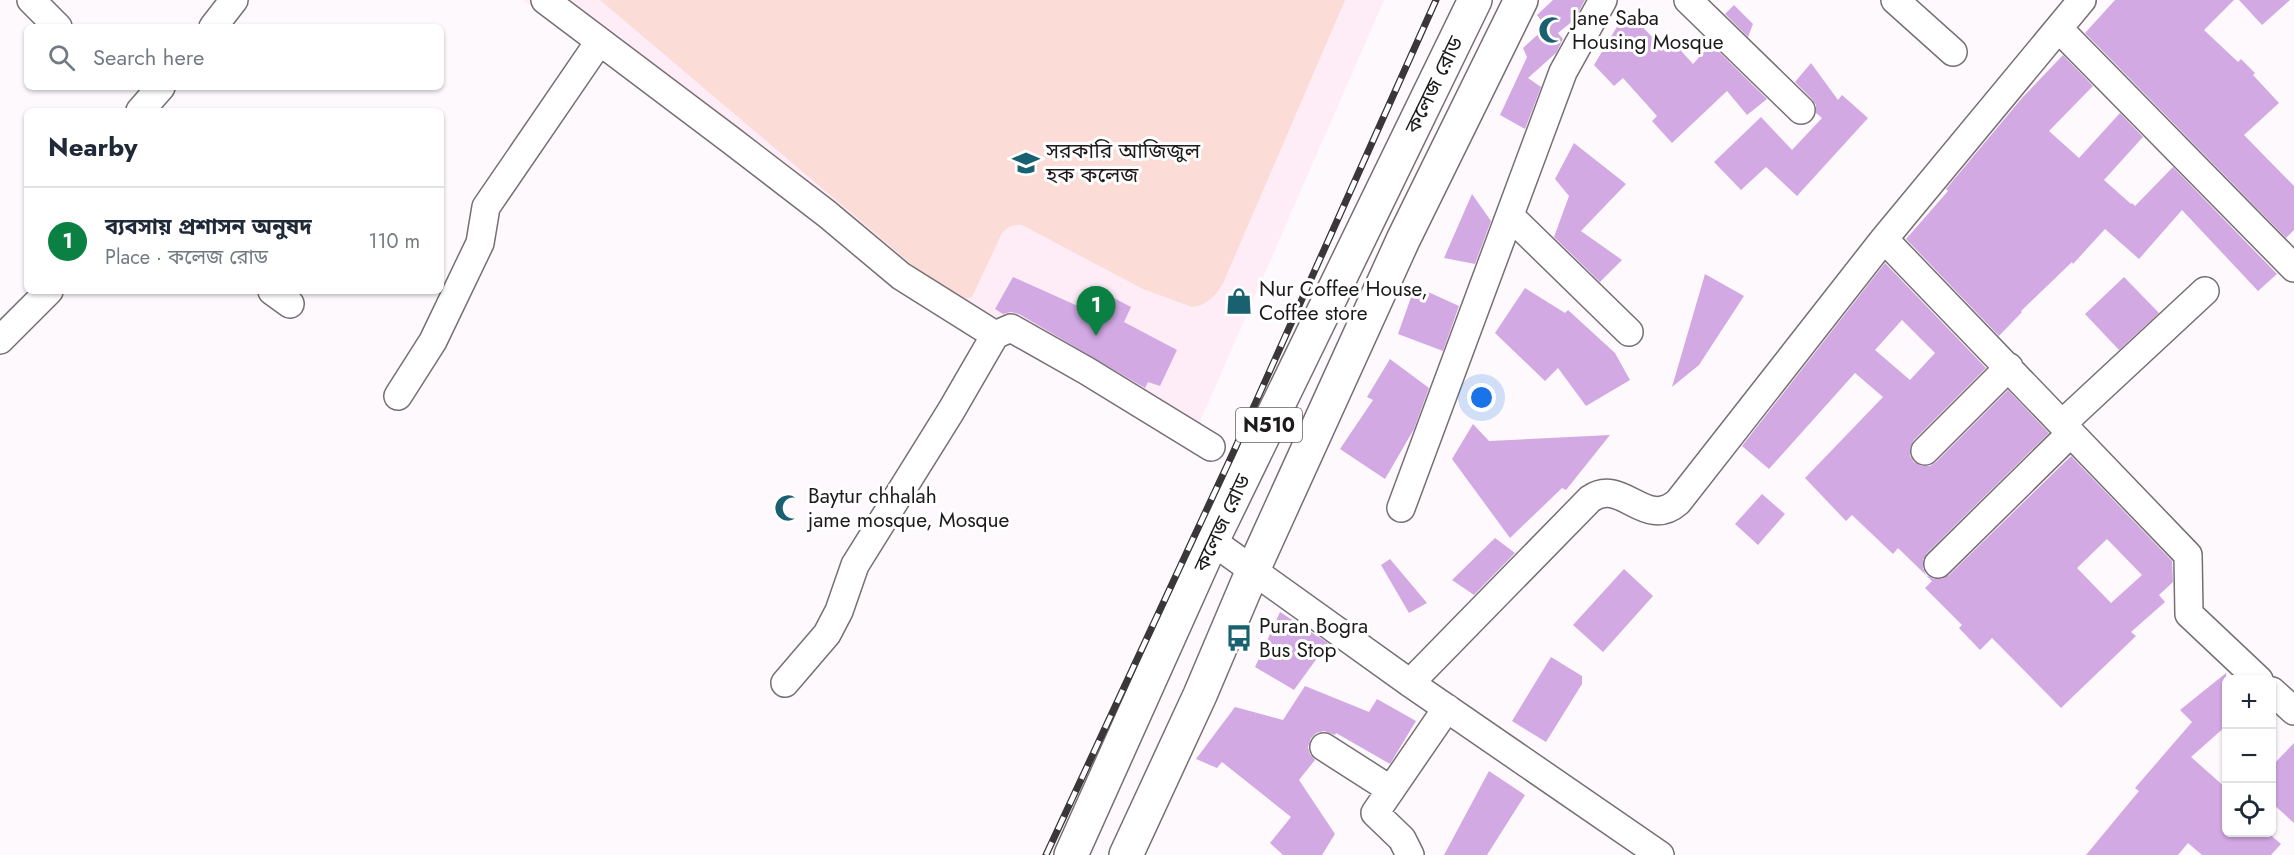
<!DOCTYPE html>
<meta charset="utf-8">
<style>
:root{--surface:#fff;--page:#f6f6f7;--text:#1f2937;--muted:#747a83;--line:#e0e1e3;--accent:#0b8043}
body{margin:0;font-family:Jost,"Noto Sans Bengali",sans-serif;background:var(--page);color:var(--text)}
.controls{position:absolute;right:18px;bottom:18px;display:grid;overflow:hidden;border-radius:9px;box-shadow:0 2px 4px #0004}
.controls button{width:54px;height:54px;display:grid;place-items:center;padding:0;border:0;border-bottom:2px solid var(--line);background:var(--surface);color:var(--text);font:30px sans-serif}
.you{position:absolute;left:1482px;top:398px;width:21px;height:21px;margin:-15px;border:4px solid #fff;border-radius:50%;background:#1a73e8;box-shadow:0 0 0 9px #1a73e833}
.badge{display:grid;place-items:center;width:39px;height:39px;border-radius:50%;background:var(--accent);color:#fff;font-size:20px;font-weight:700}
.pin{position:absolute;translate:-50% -50px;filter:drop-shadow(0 2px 3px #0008)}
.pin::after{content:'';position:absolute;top:32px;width:21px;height:18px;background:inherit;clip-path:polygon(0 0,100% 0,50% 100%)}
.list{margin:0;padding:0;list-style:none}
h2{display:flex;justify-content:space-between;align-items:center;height:78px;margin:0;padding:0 24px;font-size:26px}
h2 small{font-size:20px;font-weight:400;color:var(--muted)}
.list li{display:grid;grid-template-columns:39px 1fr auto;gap:18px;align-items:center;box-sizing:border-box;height:108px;padding:0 24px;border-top:2px solid var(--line)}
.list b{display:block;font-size:22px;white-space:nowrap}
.list p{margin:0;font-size:20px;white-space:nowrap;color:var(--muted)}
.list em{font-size:20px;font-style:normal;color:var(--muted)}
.icon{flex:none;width:33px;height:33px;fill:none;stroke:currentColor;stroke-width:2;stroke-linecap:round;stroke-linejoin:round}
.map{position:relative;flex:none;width:2294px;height:855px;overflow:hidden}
.search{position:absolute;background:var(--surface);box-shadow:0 2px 4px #0004;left:24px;top:24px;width:420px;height:66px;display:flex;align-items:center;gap:15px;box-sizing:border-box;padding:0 21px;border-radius:9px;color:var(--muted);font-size:22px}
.panel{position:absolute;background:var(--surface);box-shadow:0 2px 4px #0004;left:24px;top:108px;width:420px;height:186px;border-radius:9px}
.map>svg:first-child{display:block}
.built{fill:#feedf7}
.green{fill:#fbdcd6}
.building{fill:#d3a9e4;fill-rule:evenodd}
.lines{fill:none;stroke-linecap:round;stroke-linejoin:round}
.minor-casing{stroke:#776f73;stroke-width:30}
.trunk-casing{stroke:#776f73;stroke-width:36}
.minor{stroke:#fff;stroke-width:27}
.trunk{stroke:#fff;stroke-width:33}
.rail-casing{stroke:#3a3738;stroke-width:7}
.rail{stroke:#fff;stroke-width:4.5;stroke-dasharray:14;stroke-linecap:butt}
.labels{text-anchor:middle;stroke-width:6;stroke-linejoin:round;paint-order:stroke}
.shield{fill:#fff;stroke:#615f5f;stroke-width:1.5}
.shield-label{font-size:20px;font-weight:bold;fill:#1d1a1b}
.poi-label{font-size:21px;fill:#1d1a1b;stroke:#fff;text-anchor:start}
.street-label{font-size:21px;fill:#1d1a1b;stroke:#fff}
</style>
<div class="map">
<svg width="2294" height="855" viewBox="0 0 2294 855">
<rect width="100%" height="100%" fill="#fef9fc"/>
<path class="built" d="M 523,0 L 1384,0 L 1198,426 L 1049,341 L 981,336 L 960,329 Z"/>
<path class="green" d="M 600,0 L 1345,0 L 1224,281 C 1217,295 1208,305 1192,307 L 1143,289 L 1022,225 C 1013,224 1008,227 1002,233 L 972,297 L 963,299 L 942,288 L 922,273 Z"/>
<path class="building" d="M 1553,0 L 1585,0 L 1574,20 L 1558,33 L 1563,39 L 1556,53 L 1528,78 L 1541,87 L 1525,129 L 1500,115 L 1527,57 L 1523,48 L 1546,27 L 1537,15 Z
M 2115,0 L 2234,0 L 2204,30 L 2238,62 L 2241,59 L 2255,73 L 2253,75 L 2279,103 L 2244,135 L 2294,186 L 2294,230 L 2286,238 L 2085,33 Z
M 2239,0 L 2290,0 L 2262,25 Z
M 1734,5 L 1753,24 L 1748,37 L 1725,14 Z
M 1627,10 L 1665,51 L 1674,43 L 1693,64 L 1711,44 L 1767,99 L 1747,115 L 1727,91 L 1672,143 L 1652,121 L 1657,116 L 1623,78 L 1614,86 L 1594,65 Z
M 2063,55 L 2093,86 L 2049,131 L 2079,158 L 2120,113 L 2143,137 L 2104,180 L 2131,204 L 2132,203 L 2135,206 L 2173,167 L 2277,274 L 2258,291 L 2182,210 L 2139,259 L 2105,229 L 2073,264 L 2072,262 L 2021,311 L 2022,312 L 1999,336 L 1906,239 L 1948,191 L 1946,189 L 2022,98 Z
M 1811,63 L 1838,100 L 1842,95 L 1868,118 L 1797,196 L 1766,167 L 1741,190 L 1714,162 L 1761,117 L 1792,150 L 1822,118 L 1816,113 L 1816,105 L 1812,99 L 1795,82 Z
M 1574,143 L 1626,184 L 1581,231 L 1622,260 L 1600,282 L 1554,237 L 1569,196 L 1555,179 Z
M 1472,194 L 1491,221 L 1475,264 L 1444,258 Z
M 1885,263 L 1986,368 L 1914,440 L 1910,448 L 1910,456 L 1914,462 L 1922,466 L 1930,466 L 1936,462 L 2008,390 L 2049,433 L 1927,553 L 1923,560 L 1923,568 L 1926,575 L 1934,579 L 1942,579 L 1949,575 L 2071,456 L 2172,561 L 2173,582 L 2159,595 L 2165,602 L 2131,632 L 2136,636 L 2061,708 L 1992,638 L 1980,650 L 1959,628 L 1962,625 L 1925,588 L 1932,581 L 1898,548 L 1893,554 L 1852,515 L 1846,521 L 1805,478 L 1883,397 L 1855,373 L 1769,469 L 1742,446 ZM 1902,320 L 1935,353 L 1910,380 L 1875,350 ZM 2107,539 L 2142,575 L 2111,603 L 2077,568 Z
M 1705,274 L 1744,296 L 1699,365 L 1672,387 Z
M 1013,277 L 1080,307 L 1091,286 L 1131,307 L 1124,322 L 1177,350 L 1160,386 L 1148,382 L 1145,388 L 1019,314 L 1011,312 L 1003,314 L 995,309 Z
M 2124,277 L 2159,313 L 2119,350 L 2085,314 Z
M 1415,286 L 1459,306 L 1443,351 L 1398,334 Z
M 1525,288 L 1565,313 L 1568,310 L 1615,353 L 1630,380 L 1586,406 L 1558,368 L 1545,381 L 1495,333 Z
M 1390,359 L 1429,388 L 1414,429 L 1385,479 L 1340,449 L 1373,400 L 1367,397 Z
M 1473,424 L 1489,441 L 1610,435 L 1566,490 L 1562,488 L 1510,538 L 1452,459 Z
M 1762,494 L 1785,514 L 1758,545 L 1735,524 Z
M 1495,538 L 1515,553 L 1474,595 L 1452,580 Z
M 1390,559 L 1427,603 L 1409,613 L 1381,565 Z
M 1624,569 L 1653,596 L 1603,652 L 1573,625 Z
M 1280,612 L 1328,643 L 1294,690 L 1255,667 Z
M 1551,657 L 1582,676 L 1582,684 L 1546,742 L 1512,721 Z
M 2226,673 L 2226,726 L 2191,757 L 2226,788 L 2226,832 L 2267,832 L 2281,844 L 2271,855 L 2202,855 L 2188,843 L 2178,855 L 2086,855 L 2139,791 L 2135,788 L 2192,722 L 2180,710 Z
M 1305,686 L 1369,712 L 1377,699 L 1416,721 L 1390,764 L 1336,733 L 1335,735 L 1324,731 L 1316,733 L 1311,738 L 1308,747 L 1310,754 L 1315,760 L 1299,780 L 1335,834 L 1322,855 L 1283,855 L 1270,843 L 1291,817 L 1222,762 L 1217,768 L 1196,759 L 1235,707 L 1283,720 Z
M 2294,743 L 2294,823 L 2271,802 L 2271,767 Z
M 1489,771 L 1525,795 L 1487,855 L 1444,855 Z"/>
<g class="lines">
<defs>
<path id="minor" d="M 31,0 L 58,27
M 545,0 L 732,141 L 827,214 L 901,276 L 995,335 L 1011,328 L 1087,371 L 1211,447
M 1688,0 L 1801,110
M 1895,0 L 1953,52
M 213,27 L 234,0
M 2059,29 L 2294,268
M 140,111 L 161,87
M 1510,216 L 1629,332
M 1884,239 L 2188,555 L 2189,614 L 2259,680
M 272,291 L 290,304
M 0,340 L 49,291
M 398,396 L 433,341 L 480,243 L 486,207 L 599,42
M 2063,423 L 2205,291
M 1925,451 L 2009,367
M 1401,508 L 1563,72 L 1603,0
M 1212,541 L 1410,683 L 1660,855
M 1938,564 L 2071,433
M 785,683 L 827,634 L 839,611 L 855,565 L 951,411 L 995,335
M 1410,683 L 1590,499 C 1622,476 1645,531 1678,502 L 1884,239 L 2082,0
M 2272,691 L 2294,711
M 1324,747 L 1391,790
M 1410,855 L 1402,839 L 1375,813 L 1447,708"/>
<path id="trunk" d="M 1071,855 L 1212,541 L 1475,0
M 1126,855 L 1200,695 L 1253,570 L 1403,240 L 1521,0"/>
</defs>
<use href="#minor" class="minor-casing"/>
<use href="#trunk" class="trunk-casing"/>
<use href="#minor" class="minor"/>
<use href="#trunk" class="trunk"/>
<defs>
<path id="rail" d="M 1046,855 L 1233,453 L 1436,0"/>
</defs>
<use href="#rail" class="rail-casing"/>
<use href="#rail" class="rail"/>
</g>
<defs>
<symbol id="mosque-bare" viewBox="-9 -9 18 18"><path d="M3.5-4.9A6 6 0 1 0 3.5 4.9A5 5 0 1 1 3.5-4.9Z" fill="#196171" stroke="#fff" stroke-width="2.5" paint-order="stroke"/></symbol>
<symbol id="university-bare" viewBox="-9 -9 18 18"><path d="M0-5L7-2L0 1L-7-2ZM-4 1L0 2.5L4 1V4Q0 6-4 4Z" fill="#196171" stroke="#fff" stroke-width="2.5" paint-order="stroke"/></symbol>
<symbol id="shop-bare" viewBox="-9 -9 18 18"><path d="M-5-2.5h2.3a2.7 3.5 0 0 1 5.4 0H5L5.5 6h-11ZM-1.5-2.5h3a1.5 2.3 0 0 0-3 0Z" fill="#196171" stroke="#fff" stroke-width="2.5" paint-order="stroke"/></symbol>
<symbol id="bus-bare" viewBox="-9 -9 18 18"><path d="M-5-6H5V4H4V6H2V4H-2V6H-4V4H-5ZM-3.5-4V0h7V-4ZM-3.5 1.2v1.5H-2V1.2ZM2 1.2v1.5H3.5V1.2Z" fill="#196171" stroke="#fff" stroke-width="2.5" paint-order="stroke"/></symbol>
</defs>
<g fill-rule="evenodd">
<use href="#mosque-bare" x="1533" y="11" width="38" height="38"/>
<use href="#university-bare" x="1007" y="144" width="38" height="38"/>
<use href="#shop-bare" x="1220" y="282" width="38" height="38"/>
<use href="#mosque-bare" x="769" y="489" width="38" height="38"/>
<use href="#bus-bare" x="1220" y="619" width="38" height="38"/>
</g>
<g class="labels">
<rect class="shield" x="1236" y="408" width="66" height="34" rx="4.5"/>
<g class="shield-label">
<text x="1269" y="432">N510</text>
</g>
<g class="poi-label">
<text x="1572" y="25">Jane Saba<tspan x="1572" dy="24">Housing Mosque</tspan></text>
<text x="1046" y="158">সরকারি আজিজুল<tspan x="1046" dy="24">হক কলেজ</tspan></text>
<text x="1259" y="296">Nur Coffee House,<tspan x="1259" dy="24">Coffee store</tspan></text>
<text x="808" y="503">Baytur chhalah<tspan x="808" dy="24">jame mosque, Mosque</tspan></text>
<text x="1259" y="633">Puran Bogra<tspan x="1259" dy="24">Bus Stop</tspan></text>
</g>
<g class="street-label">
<text transform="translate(1434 85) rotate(-64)" y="7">কলেজ রোড</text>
<text transform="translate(1222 523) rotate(-65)" y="7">কলেজ রোড</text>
</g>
</g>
</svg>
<div class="controls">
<button>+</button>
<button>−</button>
<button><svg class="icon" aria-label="locate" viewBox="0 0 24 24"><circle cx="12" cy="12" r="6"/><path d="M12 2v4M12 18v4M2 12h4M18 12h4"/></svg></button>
</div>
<div class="you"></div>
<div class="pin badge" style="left:1096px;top:336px">1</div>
<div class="search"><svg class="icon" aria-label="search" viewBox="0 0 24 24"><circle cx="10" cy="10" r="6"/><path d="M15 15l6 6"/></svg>Search here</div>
<section class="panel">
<h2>Nearby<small></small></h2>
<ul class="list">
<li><span class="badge">1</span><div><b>ব্যবসায় প্রশাসন অনুষদ</b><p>Place · কলেজ রোড</p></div><em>110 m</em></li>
</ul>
</section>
</div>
